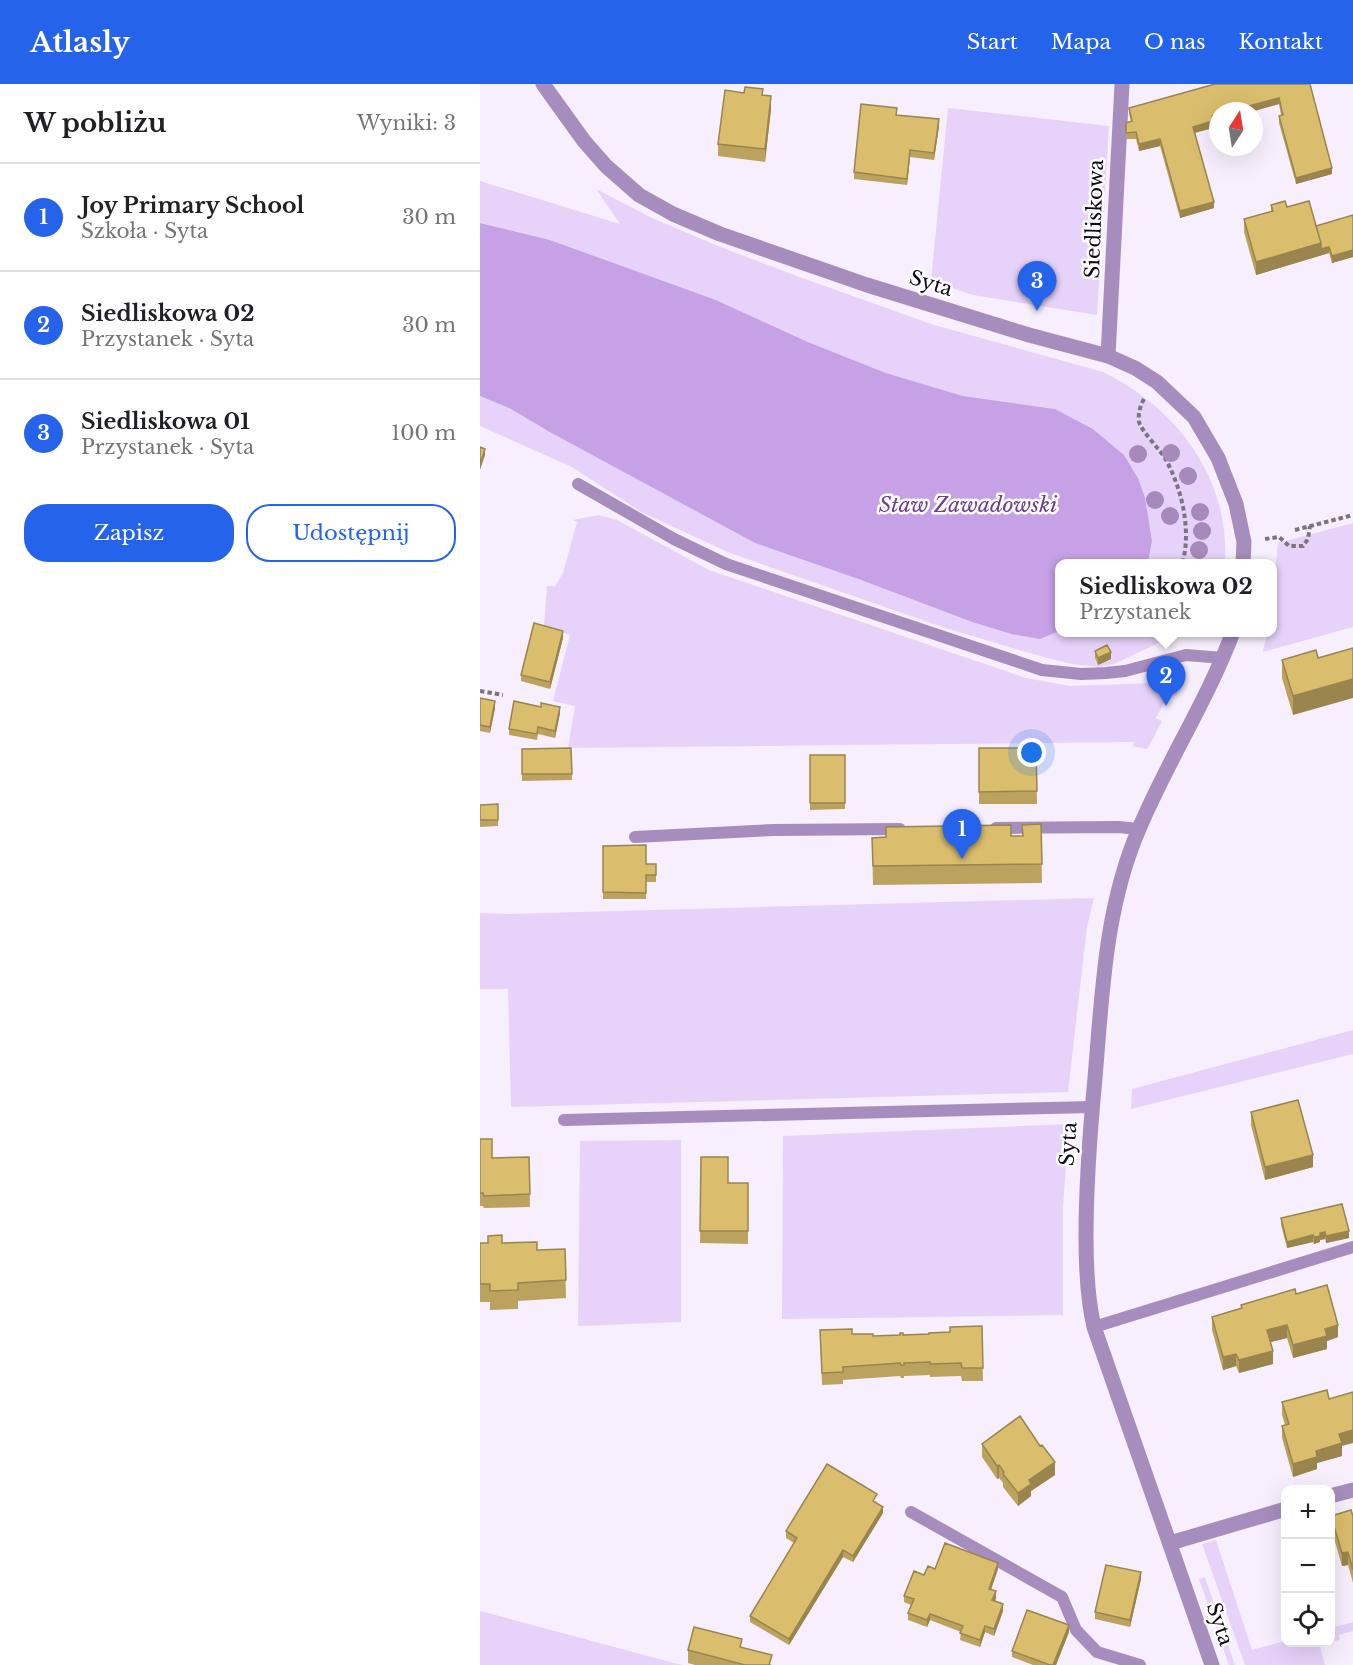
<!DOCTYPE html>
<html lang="pl">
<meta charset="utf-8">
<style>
:root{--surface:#fff;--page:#f6f6f6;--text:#202124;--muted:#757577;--line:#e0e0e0;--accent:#2563eb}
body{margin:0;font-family:"Libre Baskerville",serif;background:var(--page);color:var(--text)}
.controls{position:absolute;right:18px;bottom:18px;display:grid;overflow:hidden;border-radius:12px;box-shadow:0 6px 24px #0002}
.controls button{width:54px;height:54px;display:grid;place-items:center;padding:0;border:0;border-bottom:2px solid var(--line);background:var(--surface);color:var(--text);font:30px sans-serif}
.compass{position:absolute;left:729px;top:18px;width:54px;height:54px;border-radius:50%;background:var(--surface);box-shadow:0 6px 24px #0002;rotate:12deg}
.you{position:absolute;left:552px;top:669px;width:21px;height:21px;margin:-15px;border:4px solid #fff;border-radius:50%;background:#1a73e8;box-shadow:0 0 0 9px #1a73e833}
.badge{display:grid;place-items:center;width:39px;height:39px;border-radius:50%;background:var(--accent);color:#fff;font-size:20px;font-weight:700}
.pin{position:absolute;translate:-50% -50px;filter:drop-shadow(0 2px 3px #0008)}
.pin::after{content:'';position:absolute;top:32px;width:21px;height:18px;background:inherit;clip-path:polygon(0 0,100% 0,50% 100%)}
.popup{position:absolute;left:575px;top:475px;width:222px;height:78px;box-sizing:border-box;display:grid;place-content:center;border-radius:12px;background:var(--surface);filter:drop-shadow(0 2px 4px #0005);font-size:20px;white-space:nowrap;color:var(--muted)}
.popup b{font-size:22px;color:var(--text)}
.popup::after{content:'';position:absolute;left:50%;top:100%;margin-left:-12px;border:12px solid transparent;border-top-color:var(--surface)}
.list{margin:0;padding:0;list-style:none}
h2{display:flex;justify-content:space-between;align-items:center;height:78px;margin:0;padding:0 24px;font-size:26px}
h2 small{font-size:20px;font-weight:400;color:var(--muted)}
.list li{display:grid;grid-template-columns:39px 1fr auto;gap:18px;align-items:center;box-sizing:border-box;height:108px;padding:0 24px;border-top:2px solid var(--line)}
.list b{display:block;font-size:22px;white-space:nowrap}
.list p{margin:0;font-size:20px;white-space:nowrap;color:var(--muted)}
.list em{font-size:20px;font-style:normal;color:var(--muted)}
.actions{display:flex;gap:12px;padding:18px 24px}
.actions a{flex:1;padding:14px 0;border:2px solid var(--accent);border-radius:24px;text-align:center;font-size:21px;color:var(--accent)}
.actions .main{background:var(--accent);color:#fff}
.icon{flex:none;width:33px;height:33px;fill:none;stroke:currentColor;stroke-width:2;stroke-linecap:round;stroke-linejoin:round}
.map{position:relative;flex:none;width:873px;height:1581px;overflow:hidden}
header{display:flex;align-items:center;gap:36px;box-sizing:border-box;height:84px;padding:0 30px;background:var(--accent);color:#fff}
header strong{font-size:28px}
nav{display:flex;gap:33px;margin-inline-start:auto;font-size:21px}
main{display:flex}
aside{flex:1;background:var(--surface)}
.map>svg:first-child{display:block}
.green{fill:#e7d3f9}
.water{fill:#c7a1e6}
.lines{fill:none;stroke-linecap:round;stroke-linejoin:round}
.path{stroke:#7b7580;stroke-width:4;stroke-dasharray:4.5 3;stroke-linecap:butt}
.service{stroke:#a78dbd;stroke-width:12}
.minor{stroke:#a78dbd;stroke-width:15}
.tertiary{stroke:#a78dbd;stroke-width:15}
.tree{fill:#a789bb}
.wall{fill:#bba35f}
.shaded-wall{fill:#99854d}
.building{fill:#dabe6e;stroke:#99854d;stroke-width:1.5}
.labels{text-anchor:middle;stroke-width:5;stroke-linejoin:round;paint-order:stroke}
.street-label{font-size:20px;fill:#0f0b13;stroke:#fff}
.water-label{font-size:21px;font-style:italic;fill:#6e3e8f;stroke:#fff}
</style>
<header>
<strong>Atlasly</strong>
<nav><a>Start</a><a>Mapa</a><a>O nas</a><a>Kontakt</a></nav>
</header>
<main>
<aside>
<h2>W pobliżu<small>Wyniki: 3</small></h2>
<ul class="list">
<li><span class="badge">1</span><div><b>Joy Primary School</b><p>Szkoła · Syta</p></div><em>30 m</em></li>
<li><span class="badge">2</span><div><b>Siedliskowa 02</b><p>Przystanek · Syta</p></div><em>30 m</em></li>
<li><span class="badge">3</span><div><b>Siedliskowa 01</b><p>Przystanek · Syta</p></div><em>100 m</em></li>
</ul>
<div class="actions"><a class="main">Zapisz</a><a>Udostępnij</a></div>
</aside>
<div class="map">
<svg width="873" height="1581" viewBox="0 0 873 1581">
<rect width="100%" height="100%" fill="#f7effd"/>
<path class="green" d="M 468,24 L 629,42 L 617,231 L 493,211 L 451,197 Z
M 0,97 L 140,140 L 116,105 L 172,134 L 238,162 L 314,191 L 451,240 L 623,288 C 697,324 750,394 745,479 L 668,479 L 672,457 L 658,394 L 644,371 L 613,345 L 575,325 L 483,312 L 406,289 L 328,258 L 236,216 L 70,156 L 0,139 Z
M 0,312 L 31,325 L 275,459 L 381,496 L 492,538 L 531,550 L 573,549 L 579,547 L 580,548 L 700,549 L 634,580 L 620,583 L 592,580 L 567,574 L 465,544 L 250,469 L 161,428 L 92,383 L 0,342 Z
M 119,431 L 137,436 L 229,486 L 546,594 L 590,602 L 702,598 L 696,612 L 689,609 L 676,634 L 682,637 L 668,664 L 665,665 L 653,662 L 654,658 L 88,664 L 95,622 L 73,617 L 90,551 L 64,542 L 67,502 L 75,502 L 83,489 L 97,438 L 93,436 Z
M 873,439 L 873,543 L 783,568 L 787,549 L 792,548 L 793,506 L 798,459 Z
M 614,814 L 607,843 L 588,1008 L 31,1023 L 28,905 L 0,905 L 0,829 L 27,830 Z
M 873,946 L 873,970 L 651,1025 L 652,1005 Z
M 589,1040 L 583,1124 L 583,1231 L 302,1235 L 303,1052 Z
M 201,1056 L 201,1238 L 98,1242 L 100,1057 Z
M 736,1456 L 772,1566 L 805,1557 L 806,1558 L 850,1559 L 840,1562 L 845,1581 L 765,1581 L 722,1460 Z
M 725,1493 L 755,1581 L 749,1581 L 719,1495 Z
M 0,1527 L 194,1579 L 203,1581 L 0,1581 Z
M 873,1538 L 873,1547 L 859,1551 L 860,1556 L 850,1558 L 851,1544 Z"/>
<path class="water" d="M 0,139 L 70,156 L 236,216 L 328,258 L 406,289 L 483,312 L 575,325 L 613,345 L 644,371 L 658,394 L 665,414 L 672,457 L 668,479 L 580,480 L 579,547 L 560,555 L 531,550 L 492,538 L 381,496 L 275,459 L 68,347 L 31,325 L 0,312 Z"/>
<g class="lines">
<path class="path" d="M 664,315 C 660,322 658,330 659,338 C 662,348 680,365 686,376 C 702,405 712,448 702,480
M 815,446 L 873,431
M 785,455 L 799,453 L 809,462 L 823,462 L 828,455 L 830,442
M 0,607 L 23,611"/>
<path class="service" d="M 98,400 L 194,455 L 246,480 L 562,586 L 601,590 L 626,589 L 645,587 L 706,571 L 743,574
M 516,744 L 639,743 L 658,745
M 155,753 L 293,746 L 420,745
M 84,1036 L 612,1023
M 614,1243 L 873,1163
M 431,1428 L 582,1513 L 596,1546 L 617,1568 L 660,1581"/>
<path class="minor" d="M 628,272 L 642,0
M 850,1412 L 873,1406
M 690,1459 L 806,1425"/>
<path class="tertiary" d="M 63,0 L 104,57 L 126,82 L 159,111 L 193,130 L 240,150 L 387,201 L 549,251 L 628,272 L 655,284 L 677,298 L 714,333 L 738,374 L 756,420 L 764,458 L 763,480
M 732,1581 L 614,1243 C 607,1213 606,1183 606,1153 C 606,1100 610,1047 615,994 C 622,911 625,823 659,745 C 687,678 727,617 753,548"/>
</g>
<g class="tree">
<circle cx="691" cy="369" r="9"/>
<circle cx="658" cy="370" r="9"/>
<circle cx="708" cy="392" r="9"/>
<circle cx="675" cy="416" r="9"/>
<circle cx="720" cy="428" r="9"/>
<circle cx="690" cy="432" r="9"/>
<circle cx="722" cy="447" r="9"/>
<circle cx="719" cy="466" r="9"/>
</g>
<path class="wall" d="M 830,0 L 852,90 L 816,100 L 799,39 L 799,32 L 801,31 L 799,20 L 774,27 L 738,27 L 738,37 L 733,38 L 733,44 L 715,49 L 734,124 L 700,134 L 680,62 L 659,67 L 656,55 L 646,55 L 646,39 L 651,37 L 649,30 L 649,24 Z
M 283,11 L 291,25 L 285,78 L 238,72 L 238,60 Z
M 417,31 L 459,42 L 454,76 L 430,73 L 427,101 L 374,95 L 374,88 Z
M 791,121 L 807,123 L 836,142 L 873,131 L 873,173 L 852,179 L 849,169 L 776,191 L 764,148 L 764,135 L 791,128 Z
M 83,554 L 70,605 L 41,597 L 41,591 Z
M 615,567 L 631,575 L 618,581 L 615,574 Z
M 838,574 L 813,631 L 802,594 L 802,576 Z
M 0,614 L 15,624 L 10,649 L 0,647 Z
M 80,629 L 75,654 L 58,650 L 57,656 L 29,651 L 29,645 Z
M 91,664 L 92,696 L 42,697 L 42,665 Z
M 499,664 L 556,664 L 557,720 L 499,720 Z
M 330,671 L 365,671 L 365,725 L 330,726 Z
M 18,720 L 18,742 L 0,743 L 0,721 Z
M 561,740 L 562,799 L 393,801 L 392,754 L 542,752 Z
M 123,762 L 166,780 L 176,780 L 176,798 L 166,798 L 166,815 L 123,815 Z
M 771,1028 L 833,1083 L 785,1096 L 771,1041 Z
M 0,1055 L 12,1074 L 49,1073 L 50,1123 L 4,1124 L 3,1122 L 0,1122 Z
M 221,1073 L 248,1099 L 268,1099 L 268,1160 L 220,1159 Z
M 801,1134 L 869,1154 L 846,1159 L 845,1155 L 840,1156 L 840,1158 L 834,1160 L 833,1158 L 807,1164 L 801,1141 Z
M 0,1159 L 22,1159 L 57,1166 L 85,1165 L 86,1214 L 38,1217 L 38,1225 L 10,1226 L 10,1218 L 0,1218 Z
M 816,1210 L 858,1253 L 847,1257 L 847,1265 L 813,1274 L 807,1254 L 790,1258 L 793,1280 L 759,1289 L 756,1282 L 743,1286 L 732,1246 L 732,1233 L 761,1225 L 761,1221 Z
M 502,1242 L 503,1297 L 482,1297 L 481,1292 L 450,1293 L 450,1291 L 424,1292 L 424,1294 L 421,1294 L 420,1292 L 363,1296 L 363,1300 L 342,1301 L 340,1246 L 372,1250 L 393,1252 L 449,1250 L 470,1248 Z
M 802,1318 L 862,1362 L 862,1372 L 837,1379 L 837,1385 L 813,1393 L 802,1354 L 802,1342 L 805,1341 L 802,1331 Z
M 502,1360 L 575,1391 L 551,1407 L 551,1412 L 538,1422 L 523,1403 L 523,1399 L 519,1394 L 517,1395 L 502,1373 Z
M 397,1417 L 396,1418 L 403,1429 L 373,1478 L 363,1473 L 309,1561 L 270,1538 L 270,1532 L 314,1459 L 306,1454 L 306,1447 Z
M 851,1432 L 873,1432 L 873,1499 L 868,1481 L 862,1482 L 851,1444 Z
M 455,1485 L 518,1485 L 511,1506 L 516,1514 L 515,1517 L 523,1527 L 514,1552 L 505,1548 L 500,1563 L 480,1556 L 481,1548 L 450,1536 L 447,1543 L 428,1536 L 428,1529 L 431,1521 L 424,1518 L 424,1512 L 444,1491 Z
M 661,1495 L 650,1543 L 615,1535 L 615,1528 Z
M 589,1548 L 576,1581 L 553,1581 L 532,1573 L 532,1567 Z
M 262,1564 L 292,1581 L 215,1581 L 208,1579 L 208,1566 Z"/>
<path class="shaded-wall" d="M 291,12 L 291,25 L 285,78 L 285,65 Z
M 799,14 L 799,20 L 774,27 L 750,27 Z
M 738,30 L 738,37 L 733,38 L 733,44 L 713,49 L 713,43 L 732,32 Z
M 459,35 L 459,42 L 454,76 L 454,69 Z
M 680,55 L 680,62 L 659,67 L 659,60 Z
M 430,66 L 430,73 L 427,101 L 427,95 Z
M 852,84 L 852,90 L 816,100 L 816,94 Z
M 734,118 L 734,124 L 700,134 L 700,127 Z
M 841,159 L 849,163 L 849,169 L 776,191 L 776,178 Z
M 873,166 L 873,173 L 852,179 L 852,172 Z
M 5,365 L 5,371 L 0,386 L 0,380 Z
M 83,547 L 83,554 L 70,605 L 70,598 Z
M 631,568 L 631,575 L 618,581 L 618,574 Z
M 873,595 L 873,614 L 813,631 L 813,612 Z
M 15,617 L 15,624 L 10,649 L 10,643 Z
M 80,623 L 80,629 L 75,654 L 75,647 Z
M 833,1071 L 833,1083 L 785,1096 L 785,1083 Z
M 869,1147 L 869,1154 L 846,1159 L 846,1152 Z
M 845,1148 L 845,1155 L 840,1156 L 840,1158 L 834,1160 L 834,1153 L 840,1149 Z
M 833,1151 L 833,1158 L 807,1164 L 807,1158 Z
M 807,1241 L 807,1254 L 787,1259 L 787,1246 Z
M 858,1241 L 858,1253 L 847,1257 L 847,1265 L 813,1274 L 813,1261 L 845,1245 Z
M 793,1267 L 793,1280 L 759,1289 L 759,1276 Z
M 756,1270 L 756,1282 L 743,1286 L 743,1273 Z
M 873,1346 L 873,1359 L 862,1362 L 862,1372 L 837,1379 L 837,1385 L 813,1393 L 813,1380 L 836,1367 L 859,1350 Z
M 575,1378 L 575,1391 L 551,1407 L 551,1412 L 538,1422 L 538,1409 L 549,1396 Z
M 519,1381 L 519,1394 L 517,1395 L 517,1382 Z
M 403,1423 L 403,1429 L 373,1478 L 373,1472 Z
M 363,1466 L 363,1473 L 309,1561 L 309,1555 Z
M 868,1468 L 868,1481 L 862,1482 L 862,1469 Z
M 518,1479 L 518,1485 L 509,1511 L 509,1505 Z
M 661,1488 L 661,1495 L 650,1543 L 650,1536 Z
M 516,1507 L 516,1514 L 512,1523 L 512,1516 Z
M 523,1520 L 523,1527 L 514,1552 L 514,1545 Z
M 450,1530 L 450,1536 L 447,1543 L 447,1536 Z
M 589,1541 L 589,1548 L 576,1581 L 573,1581 Z
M 505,1542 L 505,1548 L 500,1563 L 500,1556 Z"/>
<path class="building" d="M 735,0 L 830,0 L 852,84 L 816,94 L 799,32 L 803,31 L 799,14 L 750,27 L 738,27 L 738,30 L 732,32 L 733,37 L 713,43 L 734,118 L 700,127 L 680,55 L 659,60 L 656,48 L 646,49 L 646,39 L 652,37 L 649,24 Z
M 265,3 L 283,5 L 282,11 L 291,12 L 285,65 L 238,60 L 245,6 L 264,9 Z
M 381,20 L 417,24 L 416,31 L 459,35 L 454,69 L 430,66 L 427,95 L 374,88 Z
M 805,117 L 807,123 L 829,117 L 841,159 L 776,178 L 764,135 L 793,127 L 791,121 Z
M 873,131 L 873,166 L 852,172 L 849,163 L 841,165 L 841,159 L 836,142 Z
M 0,363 L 5,365 L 0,380 Z
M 54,539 L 83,547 L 70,598 L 41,591 Z
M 627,561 L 631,568 L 618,574 L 615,567 Z
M 873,564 L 873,595 L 813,612 L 802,576 L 836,566 L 838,574 Z
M 0,614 L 15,617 L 10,643 L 0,641 Z
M 34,617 L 61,623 L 61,619 L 80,623 L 75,647 L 58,643 L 57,650 L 29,645 Z
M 91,664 L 92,690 L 42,690 L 42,665 Z
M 499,664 L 556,664 L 557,707 L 499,708 Z
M 330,671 L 365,671 L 365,719 L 330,719 Z
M 18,720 L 18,736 L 0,736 L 0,721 Z
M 561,740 L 562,780 L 393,782 L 392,754 L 406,753 L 406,743 L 531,741 L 531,752 L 543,752 L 542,741 Z
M 166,761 L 166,780 L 176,780 L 176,791 L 166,791 L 166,809 L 123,808 L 123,762 Z
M 818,1016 L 833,1071 L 785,1083 L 771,1028 Z
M 0,1055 L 12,1055 L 12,1074 L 49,1073 L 50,1110 L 4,1112 L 3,1109 L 0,1109 Z
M 221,1073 L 248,1073 L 248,1099 L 268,1099 L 268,1147 L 220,1147 Z
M 862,1120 L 869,1147 L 846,1152 L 845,1148 L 840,1149 L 840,1152 L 834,1153 L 833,1151 L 807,1158 L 801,1134 Z
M 22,1151 L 22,1159 L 57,1158 L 57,1166 L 85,1165 L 86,1196 L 38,1199 L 38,1206 L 10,1207 L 10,1200 L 0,1200 L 0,1159 L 8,1159 L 8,1152 Z
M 847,1201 L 858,1241 L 845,1245 L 847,1252 L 813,1261 L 807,1241 L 787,1246 L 793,1267 L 759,1276 L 756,1270 L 743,1273 L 732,1233 L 762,1224 L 761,1221 L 815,1205 L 816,1210 Z
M 502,1242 L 503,1284 L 482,1284 L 481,1279 L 450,1280 L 450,1278 L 424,1279 L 424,1281 L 421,1281 L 420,1279 L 363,1283 L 363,1288 L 342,1289 L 340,1246 L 372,1245 L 372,1250 L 393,1250 L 393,1252 L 420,1251 L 420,1249 L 423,1249 L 423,1251 L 449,1250 L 449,1249 L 470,1248 L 470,1243 Z
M 847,1306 L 849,1315 L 873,1308 L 873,1346 L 859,1350 L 862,1359 L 836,1367 L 837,1373 L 813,1380 L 802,1342 L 809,1340 L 802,1318 Z
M 540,1332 L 560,1362 L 562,1361 L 575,1378 L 549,1396 L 551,1400 L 538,1409 L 523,1390 L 524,1388 L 519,1381 L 517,1382 L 502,1360 Z
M 347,1380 L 397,1410 L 393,1417 L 403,1423 L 373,1472 L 363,1466 L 309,1555 L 270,1532 L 317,1454 L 306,1447 Z
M 871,1426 L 873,1432 L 873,1486 L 868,1468 L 862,1469 L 851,1432 Z
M 465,1459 L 518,1479 L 509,1505 L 516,1507 L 512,1516 L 523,1520 L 514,1545 L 505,1542 L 500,1556 L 480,1549 L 483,1542 L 450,1530 L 447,1536 L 428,1529 L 434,1515 L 424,1512 L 434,1487 L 444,1491 L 448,1482 L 455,1485 Z
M 626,1481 L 661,1488 L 650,1536 L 615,1528 Z
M 547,1526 L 589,1541 L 573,1581 L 570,1581 L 532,1567 Z
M 214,1543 L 262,1555 L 260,1563 L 292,1571 L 289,1581 L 265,1581 L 208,1566 Z"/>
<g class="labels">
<g class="street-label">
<text transform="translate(614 135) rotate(-88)" y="7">Siedliskowa</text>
<text transform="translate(451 199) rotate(17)" y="7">Syta</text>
<text transform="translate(588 1060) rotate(-86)" y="7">Syta</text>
<text transform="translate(740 1540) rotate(71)" y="7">Syta</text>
</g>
<g class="water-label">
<text x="488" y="428">Staw Zawadowski</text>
</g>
</g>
</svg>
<div class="controls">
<button>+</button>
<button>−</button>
<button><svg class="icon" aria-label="locate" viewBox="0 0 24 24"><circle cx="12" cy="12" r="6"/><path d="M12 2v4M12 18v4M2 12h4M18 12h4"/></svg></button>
</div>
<svg class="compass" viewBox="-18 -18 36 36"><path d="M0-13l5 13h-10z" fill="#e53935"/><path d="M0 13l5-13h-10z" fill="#757577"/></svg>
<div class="you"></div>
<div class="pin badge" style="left:482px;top:775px">1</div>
<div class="pin badge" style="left:686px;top:622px">2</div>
<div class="popup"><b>Siedliskowa 02</b>Przystanek</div>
<div class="pin badge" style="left:557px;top:227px">3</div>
</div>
</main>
